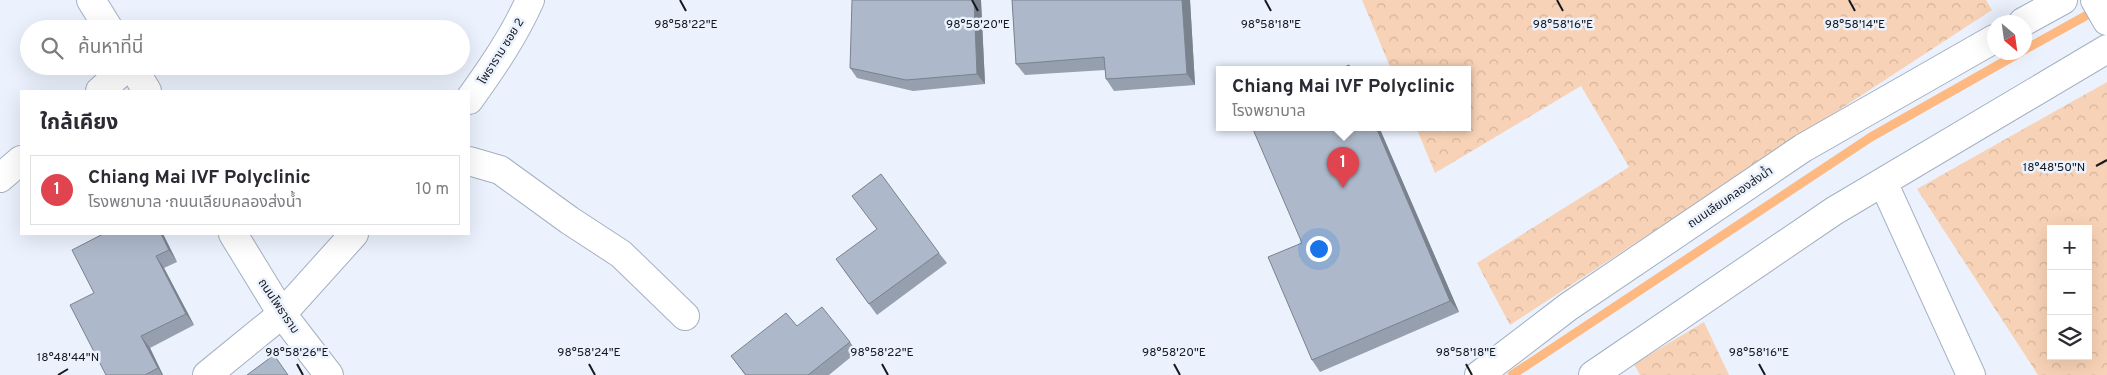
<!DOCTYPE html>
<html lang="th">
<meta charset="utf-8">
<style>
:root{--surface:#fff;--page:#f7f7f7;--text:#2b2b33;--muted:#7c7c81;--line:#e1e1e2;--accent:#93541a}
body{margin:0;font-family:Overpass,"Noto Sans Thai",sans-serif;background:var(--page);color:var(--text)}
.controls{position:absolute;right:15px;bottom:15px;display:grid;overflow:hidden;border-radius:0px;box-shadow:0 5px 20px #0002}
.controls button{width:45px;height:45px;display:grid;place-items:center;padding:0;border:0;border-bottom:1px solid var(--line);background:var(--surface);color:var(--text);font:25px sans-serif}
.compass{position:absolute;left:1987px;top:15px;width:45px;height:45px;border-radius:50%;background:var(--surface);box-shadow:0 5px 20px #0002;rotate:151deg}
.you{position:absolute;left:1318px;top:248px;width:18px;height:18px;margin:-12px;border:4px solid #fff;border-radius:50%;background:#1a73e8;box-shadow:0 0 0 8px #1a73e833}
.badge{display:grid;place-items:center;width:32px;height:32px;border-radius:50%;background:var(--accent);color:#fff;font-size:16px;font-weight:700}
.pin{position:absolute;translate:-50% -41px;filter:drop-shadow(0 1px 2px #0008)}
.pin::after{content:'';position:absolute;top:26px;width:18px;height:15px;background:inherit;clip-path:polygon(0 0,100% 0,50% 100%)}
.popup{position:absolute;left:1216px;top:66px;width:255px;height:65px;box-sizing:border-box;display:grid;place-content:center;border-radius:0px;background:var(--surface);filter:drop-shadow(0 1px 4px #0005);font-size:16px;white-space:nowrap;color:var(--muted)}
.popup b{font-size:19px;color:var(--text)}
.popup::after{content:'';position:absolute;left:50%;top:100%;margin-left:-10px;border:10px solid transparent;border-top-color:var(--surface)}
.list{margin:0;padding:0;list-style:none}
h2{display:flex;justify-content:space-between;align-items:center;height:65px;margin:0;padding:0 20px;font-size:21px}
h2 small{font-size:16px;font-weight:400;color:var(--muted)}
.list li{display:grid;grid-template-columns:32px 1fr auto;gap:15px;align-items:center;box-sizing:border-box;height:70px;margin:0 10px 10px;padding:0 10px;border:1px solid var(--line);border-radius:0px}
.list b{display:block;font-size:19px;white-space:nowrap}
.list p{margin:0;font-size:16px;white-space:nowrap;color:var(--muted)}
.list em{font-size:16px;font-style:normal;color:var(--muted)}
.icon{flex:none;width:28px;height:28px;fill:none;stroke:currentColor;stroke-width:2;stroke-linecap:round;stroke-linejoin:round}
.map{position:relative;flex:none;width:2107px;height:375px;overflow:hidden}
.search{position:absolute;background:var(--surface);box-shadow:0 5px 20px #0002;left:20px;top:20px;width:450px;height:55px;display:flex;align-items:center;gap:12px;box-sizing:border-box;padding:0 18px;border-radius:28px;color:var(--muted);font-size:19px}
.panel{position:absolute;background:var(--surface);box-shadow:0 5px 20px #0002;left:20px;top:90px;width:450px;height:145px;border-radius:0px}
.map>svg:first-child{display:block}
.forest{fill:url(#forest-crowns);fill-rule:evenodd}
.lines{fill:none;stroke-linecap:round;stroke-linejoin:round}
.stream{stroke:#feb881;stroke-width:9}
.minor-casing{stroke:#a4b0c1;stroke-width:30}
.tertiary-casing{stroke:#a4b0c1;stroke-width:30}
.minor{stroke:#fff;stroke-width:28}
.tertiary{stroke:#fff;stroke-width:28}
.wall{fill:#959fae}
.shaded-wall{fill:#79828d}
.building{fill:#adb9ca;stroke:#79828d}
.ticks{fill:none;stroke:#161a20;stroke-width:2}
.labels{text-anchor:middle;stroke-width:5;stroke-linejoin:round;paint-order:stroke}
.street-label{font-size:12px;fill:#161a20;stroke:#ebf2fd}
.ticks-label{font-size:12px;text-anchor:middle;fill:#161a20;stroke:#ebf2fd;stroke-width:5;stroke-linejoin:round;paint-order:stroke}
</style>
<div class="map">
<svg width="2107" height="375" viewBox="0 0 2107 375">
<defs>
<pattern id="forest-crowns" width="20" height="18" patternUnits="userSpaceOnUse" patternTransform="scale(1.25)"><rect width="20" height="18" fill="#f8d2b6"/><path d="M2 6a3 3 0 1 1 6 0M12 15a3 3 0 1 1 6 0" fill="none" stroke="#d4b49c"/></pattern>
</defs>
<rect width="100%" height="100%" fill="#ebf2fd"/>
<path class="forest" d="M 1362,0 L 1986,0 L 1992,10 L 1510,325 L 1477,263 L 1629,167 L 1581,86 L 1435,173 L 1416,127 L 1467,127 L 1467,69 L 1391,69 Z
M 2107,82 L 2107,375 L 2038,375 L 1917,189 ZM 2051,229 L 2088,229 L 2088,356 L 2051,356 Z
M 1704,322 L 1729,375 L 1640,375 L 1634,364 Z"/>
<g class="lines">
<path class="stream" d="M 2024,50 L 2098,9
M 1512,375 L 1871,137 L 2021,52"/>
<defs>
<path id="minor" d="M 2095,0 L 2107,21
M 2023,22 L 2063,0
M 100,91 L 128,66
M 469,100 C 492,68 514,36 530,0
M 469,161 L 500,170 L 569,220 L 621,254 L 685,316
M 0,178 L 21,160
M 1883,182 L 1971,375
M 207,375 L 282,314 L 354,234
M 1479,375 L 1568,307 L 1803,148 L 1994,39
M 1593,375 L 1834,211 L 2107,49"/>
<path id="tertiary" d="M 91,0 L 109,29
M 132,66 L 147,91
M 233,234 L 282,314 L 329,375"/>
</defs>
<use href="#minor" class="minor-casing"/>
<use href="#tertiary" class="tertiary-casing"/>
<use href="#minor" class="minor"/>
<use href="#tertiary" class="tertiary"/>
</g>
<path class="wall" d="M 1012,0 L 1190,0 L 1195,85 L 1114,91 L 1106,79 L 1105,70 L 1025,75 L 1016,64 Z
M 981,1 L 985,84 L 913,91 L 857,78 L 850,68 Z
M 1379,127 L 1459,312 L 1320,372 L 1312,360 Z
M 163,234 L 177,262 L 164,268 L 194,325 L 150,348 L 163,375 L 106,375 L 94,293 Z
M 939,253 L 947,263 L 877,315 L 843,269 Z
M 797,326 L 850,342 L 857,352 L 829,375 L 745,375 L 731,356 Z"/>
<path class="shaded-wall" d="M 974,0 L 981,0 L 981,1 L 985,84 L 977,74 Z
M 1182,0 L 1190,0 L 1195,85 L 1187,74 Z
M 1376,127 L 1379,127 L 1459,312 L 1450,301 Z
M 161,234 L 163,234 L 177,262 L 169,250 Z
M 156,256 L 164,268 L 194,325 L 186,314 Z
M 141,336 L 150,348 L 163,375 L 162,375 L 158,368 Z"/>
<path class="building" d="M 852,0 L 974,0 L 977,74 L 906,80 L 850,68 Z
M 1012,0 L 1182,0 L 1187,74 L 1106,79 L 1104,57 L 1016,64 Z
M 1349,65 L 1351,69 L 1340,69 Z
M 1252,127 L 1376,127 L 1450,301 L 1312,360 L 1268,257 L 1302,243 Z
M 881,174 L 939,253 L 869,304 L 836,259 L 877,229 L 852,196 Z
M 103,234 L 161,234 L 169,250 L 156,256 L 186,314 L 141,336 L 158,368 L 145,375 L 106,375 L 70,305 L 94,293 L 72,250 Z
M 822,307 L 850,342 L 808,375 L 746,375 L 731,356 L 786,313 L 797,326 Z
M 274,355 L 288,375 L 247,375 Z"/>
<path class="ticks" d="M 680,0 L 686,11M 972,0 L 978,11M 1265,0 L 1271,11M 1557,0 L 1563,11M 1849,0 L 1855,11M 2096,166 L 2107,160M 297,364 L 303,375M 589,364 L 595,375M 882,364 L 888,375M 1174,364 L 1180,375M 1466,364 L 1472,375M 1759,364 L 1765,375M 58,375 L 68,369"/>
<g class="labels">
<g class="street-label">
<text transform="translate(501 51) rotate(-58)" y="4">โพธาราม ซอย 2</text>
<text transform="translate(1730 197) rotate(-34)" y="4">ถนนเลียบคลองส่งน้ำ</text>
<text transform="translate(279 306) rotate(56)" y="4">ถนนโพธาราม</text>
</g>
</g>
<g class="ticks-label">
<text x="686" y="28">98°58'22"E</text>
<text x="978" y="28">98°58'20"E</text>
<text x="1271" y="28">98°58'18"E</text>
<text x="1563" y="28">98°58'16"E</text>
<text x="1855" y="28">98°58'14"E</text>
<text x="2054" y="171">18°48'50"N</text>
<text x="297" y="356">98°58'26"E</text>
<text x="589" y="356">98°58'24"E</text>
<text x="882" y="356">98°58'22"E</text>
<text x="1174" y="356">98°58'20"E</text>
<text x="1466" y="356">98°58'18"E</text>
<text x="1759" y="356">98°58'16"E</text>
<text x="68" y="361">18°48'44"N</text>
</g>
</svg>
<div class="controls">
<button>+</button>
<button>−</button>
<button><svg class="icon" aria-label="layers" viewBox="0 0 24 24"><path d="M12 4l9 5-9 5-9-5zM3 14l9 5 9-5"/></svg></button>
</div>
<svg class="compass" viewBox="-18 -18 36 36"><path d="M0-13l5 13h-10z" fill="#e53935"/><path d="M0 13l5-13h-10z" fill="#7c7c81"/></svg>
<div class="you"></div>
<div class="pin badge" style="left:1343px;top:188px;background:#e0444e">1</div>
<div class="popup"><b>Chiang Mai IVF Polyclinic</b>โรงพยาบาล</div>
<div class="search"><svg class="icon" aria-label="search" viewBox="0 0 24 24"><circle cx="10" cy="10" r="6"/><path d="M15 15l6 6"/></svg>ค้นหาที่นี่</div>
<section class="panel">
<h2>ใกล้เคียง<small></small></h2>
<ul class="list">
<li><span class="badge" style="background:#e0444e">1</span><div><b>Chiang Mai IVF Polyclinic</b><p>โรงพยาบาล · ถนนเลียบคลองส่งน้ำ</p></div><em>10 m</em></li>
</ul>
</section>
</div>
